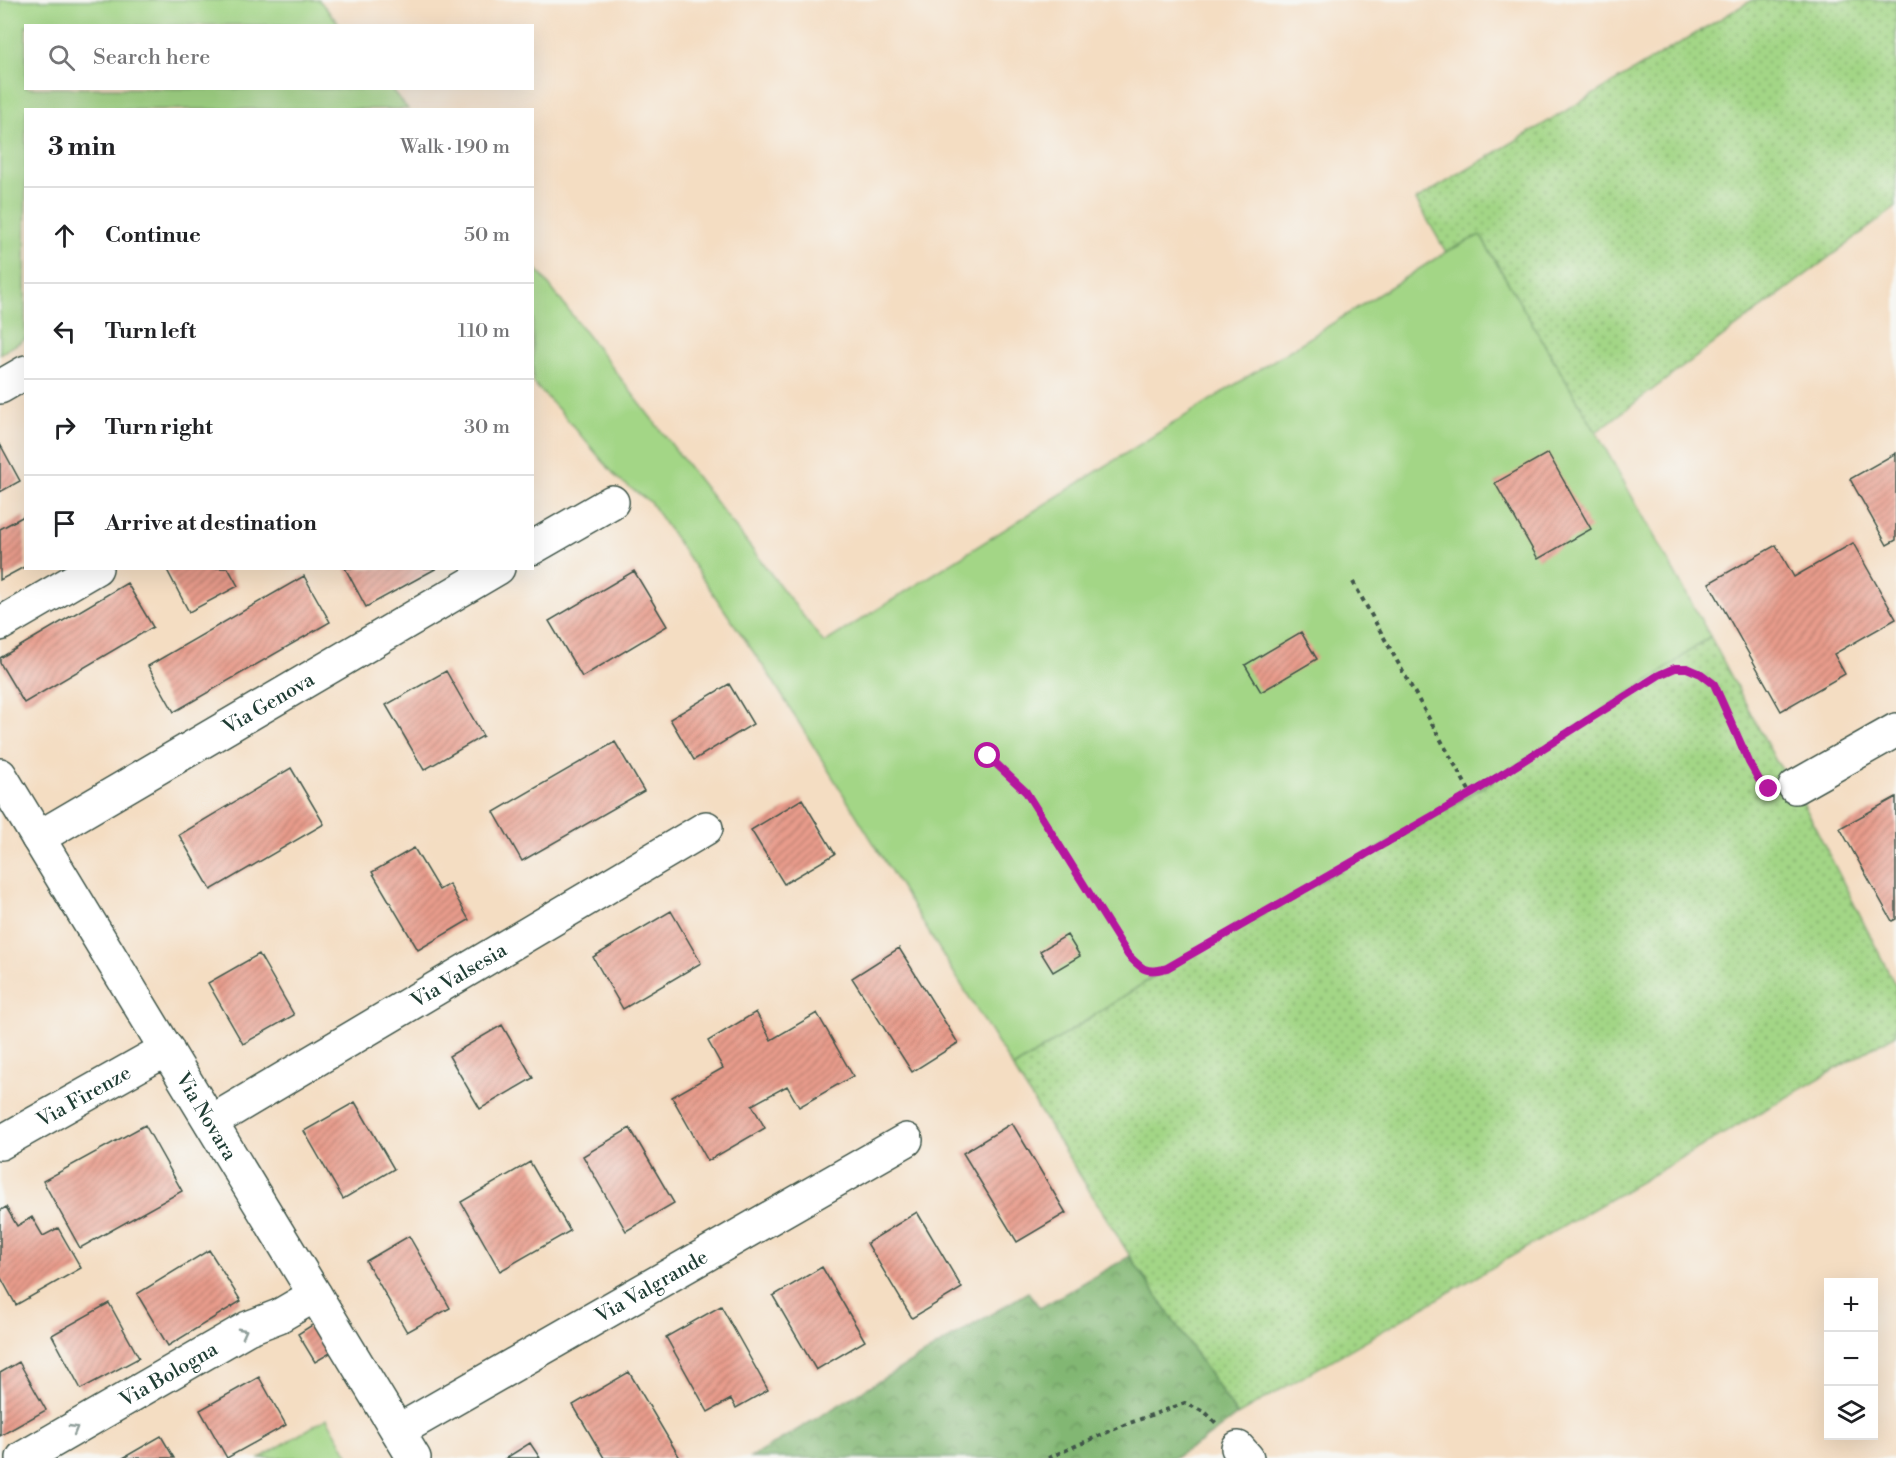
<!DOCTYPE html>
<meta charset="utf-8">
<style>
:root{--surface:#fff;--page:#f2f2f2;--text:#202124;--muted:#757577;--line:#e0e0e0}
body{margin:0;font-family:"Libre Bodoni",serif;background:var(--page);color:var(--text)}
.controls{position:absolute;right:18px;bottom:18px;display:grid;overflow:hidden;border-radius:0px;box-shadow:0 6px 24px #0002}
.controls button{width:54px;height:54px;display:grid;place-items:center;padding:0;border:0;border-bottom:2px solid var(--line);background:var(--surface);color:var(--text);font:30px sans-serif}
.stop{position:absolute;width:18px;height:18px;margin:-14px;border:4px solid #b5179e;border-radius:50%;background:#fff}
.stop.end{background:#b5179e;border-color:#fff;box-shadow:0 2px 6px #0008}
.list{margin:0;padding:0;list-style:none}
h2{display:flex;justify-content:space-between;align-items:center;height:78px;margin:0;padding:0 24px;font-size:26px}
h2 small{font-size:20px;font-weight:400;color:var(--muted)}
.list li{display:grid;grid-template-columns:39px 1fr auto;gap:18px;align-items:center;box-sizing:border-box;height:96px;padding:0 24px;border-top:2px solid var(--line)}
.list b{display:block;font-size:22px;white-space:nowrap}
.list em{font-size:20px;font-style:normal;color:var(--muted)}
.icon{flex:none;width:33px;height:33px;fill:none;stroke:currentColor;stroke-width:2;stroke-linecap:round;stroke-linejoin:round}
.map{position:relative;flex:none;width:1896px;height:1458px;overflow:hidden}
.search{position:absolute;background:var(--surface);box-shadow:0 6px 24px #0002;left:24px;top:24px;width:510px;height:66px;display:flex;align-items:center;gap:15px;box-sizing:border-box;padding:0 21px;border-radius:0px;color:var(--muted);font-size:22px}
.panel{position:absolute;background:var(--surface);box-shadow:0 6px 24px #0002;left:24px;top:108px;width:510px;height:462px;border-radius:0px}
.map>svg:first-child{display:block}
.grass{fill:url(#grass-dots);stroke:#618a5d;stroke-width:1.5}
.forest{fill:url(#forest-crowns);stroke:#507a54;stroke-width:1.5}
.garden{fill:#a3d686;stroke:#618a5d;stroke-width:1.5}
.building{fill:url(#building-hatch)}
.lines{fill:none;stroke-linecap:round;stroke-linejoin:round}
.street-casing{stroke:#3f5549;stroke-width:36}
.path{stroke:#3f5549;stroke-width:4;stroke-dasharray:4.5 4.5;stroke-linecap:butt}
.street{stroke:#fff;stroke-width:33}
.oneway{stroke:#8f9e9a}
.route{stroke:#b5179e;stroke-width:8}
.labels{text-anchor:middle;stroke-width:4.5;stroke-linejoin:round;paint-order:stroke}
.street-label{font-size:20px;fill:#1f3d34;stroke:#f6f6f2}
</style>
<div class="map">
<svg width="1896" height="1458" viewBox="0 0 1896 1458">
<defs>
<pattern id="grass-dots" width="8" height="8" patternUnits="userSpaceOnUse" patternTransform="scale(1.5)"><rect width="8" height="8" fill="#a3d686"/><path d="M2 2h.1M6 6h.1" fill="none" stroke="#84af6e" stroke-width="1.8" stroke-linecap="round"/></pattern>
<pattern id="forest-crowns" width="20" height="18" patternUnits="userSpaceOnUse" patternTransform="scale(1.5)"><rect width="20" height="18" fill="#82b773"/><path d="M2 6a3 3 0 1 1 6 0M12 15a3 3 0 1 1 6 0" fill="none" stroke="#6a965f"/></pattern>
<pattern id="building-hatch" width="6" height="6" patternUnits="userSpaceOnUse" patternTransform="scale(1.5)"><rect width="6" height="6" fill="#e89b8b"/><path d="M-1 1l2-2M0 6l6-6M5 7l2-2" fill="none" stroke="#bb8072"/></pattern>
</defs>
<rect width="100%" height="100%" fill="#f6f6f2"/>
<filter id="ink" filterUnits="userSpaceOnUse"><feTurbulence type="fractalNoise" baseFrequency=".0167" numOctaves="2"/><feDisplacementMap in="SourceGraphic" scale="12" xChannelSelector="R" yChannelSelector="G"/><feConvolveMatrix kernelMatrix="1 2 1 2 8 2 1 2 1" color-interpolation-filters="sRGB"/></filter>
<filter id="wash" filterUnits="userSpaceOnUse"><feTurbulence type="fractalNoise" baseFrequency=".008" numOctaves="4" result="noise"/><feDisplacementMap in="SourceGraphic" scale="24" xChannelSelector="R" yChannelSelector="G"/><feGaussianBlur stdDeviation="1.35" result="paint"/><feColorMatrix in="noise" values="0 0 0 0 0 0 0 0 0 0 0 0 0 0 0 0 0 1.4 0 .05"/><feComposite in="paint" operator="in"/></filter>
<g filter="url(#wash)">
<rect width="100%" height="100%" fill="#f4ddc2"/>
<path class="grass" d="M 1752,0 L 1896,0 L 1896,207 L 1596,432 L 1480,235 L 1446,252 L 1416,200 Z
M 1710,636 L 1776,761 L 1795,787 L 1896,987 L 1896,1034 L 1237,1415 L 1130,1256 L 1013,1068 L 1167,968 L 1416,827 L 1489,783 L 1659,674 Z"/>
<path class="forest" d="M 1130,1256 L 1237,1415 L 1201,1442 L 1173,1458 L 750,1458 L 1028,1292 L 1040,1308 Z"/>
<path class="garden" d="M 0,0 L 319,0 L 340,25 L 26,26 L 26,88 L 391,89 L 408,109 L 26,110 L 25,339 L 0,354 Z
M 1480,235 L 1596,432 L 1710,636 L 1659,674 L 1489,783 L 1416,827 L 1167,968 L 1013,1068 L 770,676 L 650,502 L 618,479 L 560,411 L 533,383 L 532,263 L 824,643 L 1446,252 Z
M 327,1418 L 350,1458 L 260,1458 Z"/>
<g id="blocks">
<path class="building" d="M 0,444 L 20,481 L 0,492 Z
M 1548,453 L 1591,529 L 1538,559 L 1495,483 Z
M 1896,453 L 1896,540 L 1887,545 L 1850,479 Z
M 24,516 L 26,566 L 0,580 L 0,529 Z
M 1853,543 L 1896,619 L 1834,654 L 1845,674 L 1781,711 L 1709,583 L 1776,545 L 1794,577 Z
M 166,568 L 228,568 L 238,586 L 189,612 Z
M 345,568 L 437,568 L 366,607 Z
M 634,571 L 667,626 L 582,677 L 549,621 Z
M 304,576 L 330,622 L 174,712 L 148,666 Z
M 127,583 L 153,627 L 24,703 L 0,663 L 0,658 Z
M 1301,632 L 1317,659 L 1261,692 L 1245,665 Z
M 446,671 L 483,736 L 424,770 L 386,705 Z
M 729,684 L 753,724 L 694,760 L 670,719 Z
M 615,742 L 644,791 L 522,861 L 494,812 Z
M 291,768 L 324,824 L 211,890 L 179,835 Z
M 1896,797 L 1896,919 L 1892,921 L 1840,828 Z
M 802,799 L 835,854 L 784,884 L 751,830 Z
M 414,848 L 439,890 L 449,884 L 469,920 L 418,950 L 372,872 Z
M 671,911 L 701,963 L 623,1009 L 593,957 Z
M 1067,935 L 1080,956 L 1053,972 L 1040,951 Z
M 899,948 L 958,1043 L 912,1072 L 852,978 Z
M 259,954 L 294,1015 L 243,1044 L 208,983 Z
M 756,1012 L 771,1040 L 817,1013 L 853,1076 L 799,1107 L 787,1086 L 752,1105 L 765,1128 L 708,1161 L 672,1097 L 723,1068 L 708,1041 Z
M 502,1025 L 533,1078 L 480,1109 L 449,1056 Z
M 355,1102 L 394,1169 L 343,1199 L 304,1131 Z
M 1012,1123 L 1066,1213 L 1017,1242 L 963,1153 Z
M 145,1125 L 182,1191 L 80,1248 L 43,1181 Z
M 630,1128 L 674,1203 L 626,1231 L 583,1156 Z
M 530,1162 L 570,1231 L 500,1271 L 461,1202 Z
M 6,1207 L 17,1226 L 32,1217 L 43,1236 L 58,1228 L 81,1268 L 16,1305 L 0,1276 L 0,1211 Z
M 917,1212 L 962,1288 L 912,1318 L 867,1243 Z
M 409,1236 L 450,1308 L 407,1332 L 366,1261 Z
M 209,1250 L 241,1301 L 168,1346 L 137,1294 Z
M 822,1267 L 865,1341 L 816,1370 L 773,1296 Z
M 109,1303 L 139,1358 L 81,1389 L 52,1335 Z
M 721,1306 L 768,1390 L 736,1408 L 731,1399 L 708,1412 L 666,1337 Z
M 320,1320 L 337,1349 L 315,1362 L 298,1334 Z
M 19,1362 L 46,1410 L 0,1436 L 0,1373 Z
M 629,1372 L 680,1458 L 604,1458 L 573,1405 Z
M 259,1377 L 286,1425 L 227,1458 L 200,1410 Z
M 161,1436 L 174,1458 L 123,1458 Z
M 530,1443 L 540,1458 L 506,1458 Z"/>
</g>
</g>
<g filter="url(#ink)">
<use href="#blocks" fill-opacity="0" stroke="#3f5549" stroke-width="1.5"/>
<g class="lines">
<defs>
<g id="street">
<path d="M 0,387 L 26,372"/>
<path d="M 532,548 L 612,502"/>
<path d="M 0,624 L 96,568"/>
<path id="s1" d="M 0,775 L 414,1458"/>
<path d="M 1795,787 L 1896,730"/>
<path id="s2" d="M 38,838 L 498,568"/>
<path id="s3" d="M 211,1122 L 706,828"/>
<path id="s4" d="M 0,1143 L 167,1049"/>
<path id="s5" d="M 398,1431 L 906,1140"/>
<path d="M 1238,1448 L 1247,1458"/>
<path id="s6" d="M 23,1458 L 248,1328 L 279,1316 L 315,1295"/>
</g>
</defs>
<use href="#street" class="street-casing"/>
<path class="path" d="M 1353,582 L 1471,794
M 988,756 L 1026,792 L 1128,955 C 1142,969 1147,974 1167,968 L 1416,827 L 1659,674 L 1675,668 L 1687,668 L 1701,674 L 1714,684 L 1748,762 L 1762,782
M 1048,1458 L 1124,1425 L 1185,1403 L 1206,1413 L 1216,1423"/>
<use href="#street" class="street"/>
</g>
<defs><path id="oneway-chevron" d="M-2-3.5L2.5 0L-2 3.5" fill="none" stroke-width="1.6" stroke-linecap="round" stroke-linejoin="round" transform="scale(1.5)"/></defs>
<g class="oneway">
<use href="#oneway-chevron" transform="translate(243 1332) rotate(-28)"/>
<use href="#oneway-chevron" transform="translate(74 1429) rotate(-30)"/>
</g>
</g>
<g class="lines" filter="url(#ink)">
<path class="route" d="M 988,756 L 1026,792 L 1128,955 C 1143,970 1146,974 1167,968 L 1471,794 L 1659,675 L 1675,668 L 1687,668 L 1701,674 L 1714,684 L 1749,762 L 1759,780 L 1769,789"/>
</g>
<g class="labels">
<g class="street-label">
<text dy="7" stroke="none"><textPath href="#s2" startOffset="267">Via Genova</textPath></text>
<text dy="7" stroke="none"><textPath href="#s3" startOffset="288">Via Valsesia</textPath></text>
<text dy="7" stroke="none"><textPath href="#s4" startOffset="96">Via Firenze</textPath></text>
<text dy="7" stroke="none"><textPath href="#s1" startOffset="399">Via Novara</textPath></text>
<text dy="7" stroke="none"><textPath href="#s5" startOffset="292">Via Valgrande</textPath></text>
<text dy="7" stroke="none"><textPath href="#s6" startOffset="168">Via Bologna</textPath></text>
</g>
</g>
</svg>
<div class="controls">
<button>+</button>
<button>−</button>
<button><svg class="icon" aria-label="layers" viewBox="0 0 24 24"><path d="M12 4l9 5-9 5-9-5zM3 14l9 5 9-5"/></svg></button>
</div>
<div class="stop" style="left:988px;top:756px"></div>
<div class="stop end" style="left:1769px;top:789px"></div>
<div class="search"><svg class="icon" aria-label="search" viewBox="0 0 24 24"><circle cx="10" cy="10" r="6"/><path d="M15 15l6 6"/></svg>Search here</div>
<section class="panel">
<h2>3 min<small>Walk · 190 m</small></h2>
<ul class="list">
<li><svg class="icon" aria-label="ahead" viewBox="0 0 24 24"><path d="M12 20V5M6 11l6-6 6 6"/></svg><div><b>Continue</b></div><em>50 m</em></li>
<li><svg class="icon" aria-label="left" viewBox="0 0 24 24"><path d="M17 20v-9H6M10 6l-5 5 5 5"/></svg><div><b>Turn left</b></div><em>110 m</em></li>
<li><svg class="icon" aria-label="right" viewBox="0 0 24 24"><path d="M7 20v-9h11M14 6l5 5-5 5"/></svg><div><b>Turn right</b></div><em>30 m</em></li>
<li><svg class="icon" aria-label="arrive" viewBox="0 0 24 24"><path d="M6 21V4h12l-3 4 3 4H6"/></svg><div><b>Arrive at destination</b></div></li>
</ul>
</section>
</div>
